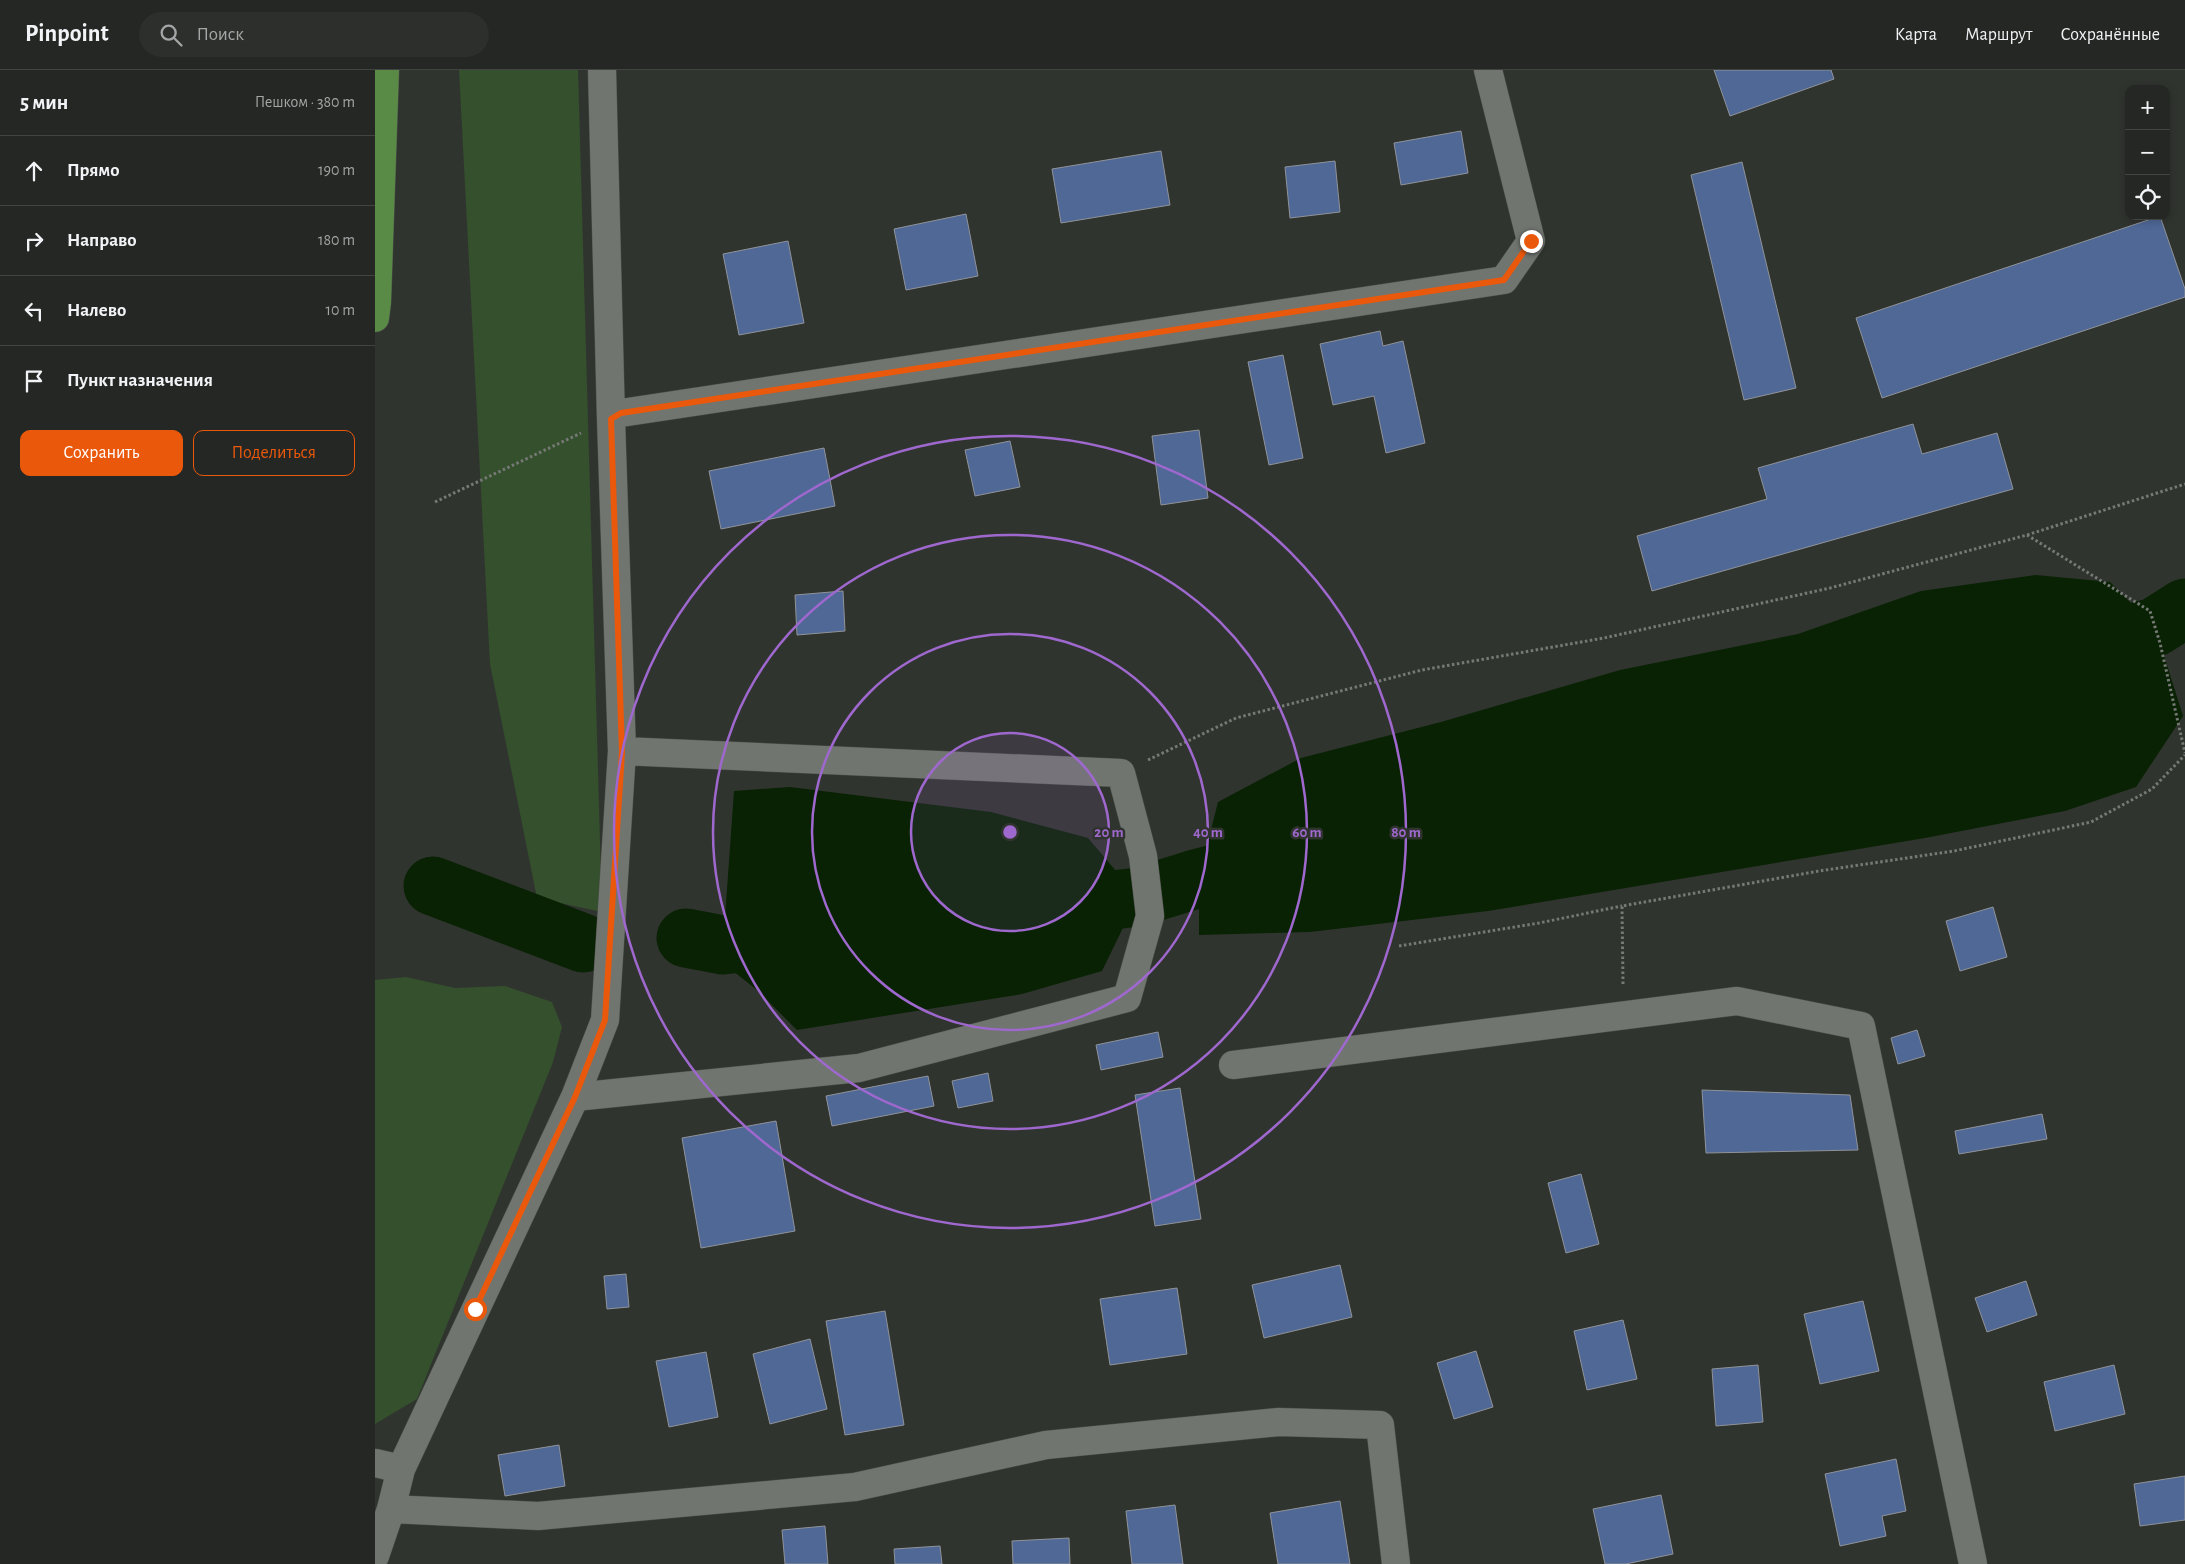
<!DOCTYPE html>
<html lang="ru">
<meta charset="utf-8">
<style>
:root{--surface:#242723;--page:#2c2f2b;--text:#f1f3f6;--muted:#a3a5a6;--line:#414441;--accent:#ea580c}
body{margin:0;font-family:"Alegreya Sans",sans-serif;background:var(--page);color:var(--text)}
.controls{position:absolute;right:15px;top:15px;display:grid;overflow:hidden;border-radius:10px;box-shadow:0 2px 8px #0003}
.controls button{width:45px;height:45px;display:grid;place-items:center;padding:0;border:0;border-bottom:1px solid var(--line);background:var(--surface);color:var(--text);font:25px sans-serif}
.stop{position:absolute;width:15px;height:15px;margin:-11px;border:4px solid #ea580c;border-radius:50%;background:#fff}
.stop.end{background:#ea580c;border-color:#fff;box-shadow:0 1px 5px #0008}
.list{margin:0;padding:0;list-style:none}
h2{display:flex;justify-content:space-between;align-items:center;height:65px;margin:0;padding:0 20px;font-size:21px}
h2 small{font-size:16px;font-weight:400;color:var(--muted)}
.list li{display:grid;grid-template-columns:32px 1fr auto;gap:15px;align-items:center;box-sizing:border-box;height:70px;padding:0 20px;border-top:1px solid var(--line)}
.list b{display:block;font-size:19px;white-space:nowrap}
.list em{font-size:16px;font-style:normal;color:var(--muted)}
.actions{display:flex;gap:10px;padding:15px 20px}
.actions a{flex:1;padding:11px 0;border:1px solid var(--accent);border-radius:10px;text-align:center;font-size:18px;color:var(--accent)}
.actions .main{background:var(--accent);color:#fff}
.icon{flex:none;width:28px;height:28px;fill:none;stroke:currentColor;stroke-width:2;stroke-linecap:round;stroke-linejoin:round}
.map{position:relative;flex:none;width:1810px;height:1494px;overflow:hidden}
header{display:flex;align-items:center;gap:30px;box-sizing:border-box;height:70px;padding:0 25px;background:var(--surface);border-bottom:1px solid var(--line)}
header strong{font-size:24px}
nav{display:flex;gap:28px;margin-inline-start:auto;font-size:18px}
.search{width:350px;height:45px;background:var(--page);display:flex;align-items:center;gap:12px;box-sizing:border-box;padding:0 18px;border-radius:28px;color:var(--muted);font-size:19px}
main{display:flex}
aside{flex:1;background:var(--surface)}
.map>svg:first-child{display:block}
.green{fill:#35502d}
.water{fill:#092203}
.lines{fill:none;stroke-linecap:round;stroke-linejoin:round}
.river{stroke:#092203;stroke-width:59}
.building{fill:#4f6896;stroke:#909399}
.minor-casing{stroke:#4c4f4b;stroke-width:29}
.major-casing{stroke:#4c4f4b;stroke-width:29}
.path{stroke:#767975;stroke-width:3;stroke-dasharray:2.5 2.5;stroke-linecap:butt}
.minor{stroke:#717570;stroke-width:28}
.major{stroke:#598b46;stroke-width:28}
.route{stroke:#ea580c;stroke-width:6}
.ring{fill:none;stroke:#9f68ce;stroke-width:2.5}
.centre{fill:#9f68ce;stroke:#30342f;stroke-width:2.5}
.ring-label{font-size:15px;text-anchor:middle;font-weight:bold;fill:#9f68ce;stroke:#30342f;stroke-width:5;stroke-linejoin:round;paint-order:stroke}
</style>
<header>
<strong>Pinpoint</strong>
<div class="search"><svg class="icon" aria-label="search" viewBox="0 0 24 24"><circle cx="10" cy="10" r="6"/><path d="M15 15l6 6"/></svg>Поиск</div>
<nav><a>Карта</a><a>Маршрут</a><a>Сохранённые</a></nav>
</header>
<main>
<aside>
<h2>5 мин<small>Пешком · 380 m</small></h2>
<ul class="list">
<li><svg class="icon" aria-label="ahead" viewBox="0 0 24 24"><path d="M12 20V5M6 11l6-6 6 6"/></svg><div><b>Прямо</b></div><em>190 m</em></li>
<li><svg class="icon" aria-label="right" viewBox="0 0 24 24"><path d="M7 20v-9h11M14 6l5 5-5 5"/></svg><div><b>Направо</b></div><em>180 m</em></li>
<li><svg class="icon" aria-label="left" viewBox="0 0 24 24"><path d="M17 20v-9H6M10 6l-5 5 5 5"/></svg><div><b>Налево</b></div><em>10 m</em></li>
<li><svg class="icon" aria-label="arrive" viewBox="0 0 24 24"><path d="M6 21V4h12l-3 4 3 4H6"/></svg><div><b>Пункт назначения</b></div></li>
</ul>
<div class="actions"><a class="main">Сохранить</a><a>Поделиться</a></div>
</aside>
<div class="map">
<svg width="1810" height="1494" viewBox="0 0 1810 1494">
<rect width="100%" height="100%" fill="#30342f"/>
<path class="green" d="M 84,0 L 203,0 L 227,842 L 162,828 L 115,594 Z
M 31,907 L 80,918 L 130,916 L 177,932 L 187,957 L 178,992 L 42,1329 L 0,1354 L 0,910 Z"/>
<path class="water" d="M 1661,505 L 1735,512 L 1780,557 L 1808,646 L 1761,717 L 1690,741 L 1550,768 L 1113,841 L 935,862 L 824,865 L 824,808 L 843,732 L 926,688 L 1066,652 L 1245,600 L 1423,564 L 1546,521 Z
M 415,717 L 616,742 L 713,768 L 763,827 L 727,901 L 647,924 L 422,960 L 382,920 L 353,897 L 348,875 L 359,721 Z"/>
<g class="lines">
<path class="river" d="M 1702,577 L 1780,557 L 1810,538
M 58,816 L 208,873
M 706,834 L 763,827 L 824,808 L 902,788
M 311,868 L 348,875 L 429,866"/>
</g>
<path class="building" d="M 1339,0 L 1456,0 L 1459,9 L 1355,46 Z
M 1086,61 L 1093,103 L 1026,115 L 1019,73 Z
M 786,81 L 795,135 L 686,153 L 677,99 Z
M 960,91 L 965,142 L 915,148 L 910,97 Z
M 1367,92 L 1421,318 L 1369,330 L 1316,105 Z
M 591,144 L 603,206 L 531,220 L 519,159 Z
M 1785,146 L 1810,219 L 1810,227 L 1507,328 L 1481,248 Z
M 413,171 L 429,253 L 364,265 L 348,184 Z
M 1005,261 L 1008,276 L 1028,271 L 1050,373 L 1011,383 L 999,326 L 958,335 L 945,274 Z
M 908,285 L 928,388 L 894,395 L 873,292 Z
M 1538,354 L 1547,384 L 1622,363 L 1638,419 L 1277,521 L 1262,466 L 1392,429 L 1383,398 Z
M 824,360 L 833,428 L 786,435 L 777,366 Z
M 635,371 L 645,417 L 600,426 L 590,380 Z
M 449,378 L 460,436 L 346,459 L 334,401 Z
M 468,521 L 470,561 L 422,565 L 420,525 Z
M 1618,837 L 1632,887 L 1585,901 L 1571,851 Z
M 1542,960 L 1550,986 L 1523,994 L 1516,968 Z
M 783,962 L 788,987 L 726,1000 L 721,975 Z
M 613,1003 L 618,1031 L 583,1038 L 577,1011 Z
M 553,1006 L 559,1036 L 457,1056 L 451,1026 Z
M 805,1018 L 826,1149 L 780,1156 L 760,1025 Z
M 1327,1020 L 1475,1025 L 1483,1080 L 1331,1083 Z
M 1667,1044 L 1672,1069 L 1584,1084 L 1580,1061 Z
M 401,1051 L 420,1161 L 326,1178 L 307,1068 Z
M 1206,1104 L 1224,1174 L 1191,1183 L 1173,1113 Z
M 965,1195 L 977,1247 L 889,1268 L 877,1215 Z
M 251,1204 L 254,1237 L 232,1239 L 229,1206 Z
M 1651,1211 L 1662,1245 L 1612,1262 L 1600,1228 Z
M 802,1218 L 812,1284 L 735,1295 L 725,1229 Z
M 1488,1231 L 1504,1301 L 1445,1314 L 1429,1244 Z
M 510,1241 L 529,1355 L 470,1365 L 451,1251 Z
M 1248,1250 L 1262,1309 L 1212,1320 L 1199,1261 Z
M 435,1269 L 452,1339 L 395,1354 L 378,1284 Z
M 1101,1281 L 1118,1337 L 1079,1349 L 1062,1293 Z
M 331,1282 L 343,1347 L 294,1357 L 281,1291 Z
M 1383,1295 L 1388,1352 L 1341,1356 L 1337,1299 Z
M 1739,1295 L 1750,1344 L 1680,1361 L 1669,1312 Z
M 184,1375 L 190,1416 L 130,1426 L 123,1385 Z
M 1521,1389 L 1531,1441 L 1507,1446 L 1511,1466 L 1465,1476 L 1450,1404 Z
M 1810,1406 L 1810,1450 L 1765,1456 L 1759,1414 Z
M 1286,1425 L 1298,1484 L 1251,1494 L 1230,1494 L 1218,1439 Z
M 965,1431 L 975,1494 L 903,1494 L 895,1443 Z
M 800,1435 L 808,1494 L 757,1494 L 751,1441 Z
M 450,1456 L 453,1494 L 410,1494 L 407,1460 Z
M 694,1468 L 695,1494 L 638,1494 L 637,1471 Z
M 565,1476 L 567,1494 L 520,1494 L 519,1479 Z"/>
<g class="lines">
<defs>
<path id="minor" d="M 236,349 L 246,343 L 1129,210 L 1156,171 L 1113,0
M 858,995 L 1362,931 L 1486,956 L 1598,1494
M 200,1027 L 484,998 L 752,928 L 775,846 L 768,786 L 746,703 L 247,681
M 0,1393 L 26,1399
M 16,1439 L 163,1446 L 480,1417 L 671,1375 L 904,1352 L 1005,1355 L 1021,1494
M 0,1486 L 16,1439 L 26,1399 L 200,1027 L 230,950 L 247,681 L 236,349 L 227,0"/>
<path id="major" d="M 0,248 L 2,232 L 10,0"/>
</defs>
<use href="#minor" class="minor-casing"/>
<use href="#major" class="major-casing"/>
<path class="path" d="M 60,432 L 206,363
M 1652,465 L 1775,541 L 1785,573 L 1810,683
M 773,690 L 861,648 L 1047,600 L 1229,568 L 1455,518 L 1652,465 L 1810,414
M 1024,876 L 1164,853 L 1247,836
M 1248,914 L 1247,836 L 1444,801 L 1579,781 L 1716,752 L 1777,719 L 1810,685"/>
<use href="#minor" class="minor"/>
<use href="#major" class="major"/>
</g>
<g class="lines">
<path class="route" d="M 100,1239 L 200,1027 L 230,950 L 247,682 L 236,349 L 246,343 L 1129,210 L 1156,171"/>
</g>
<circle cx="635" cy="762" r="99" fill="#9f68ce" fill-opacity=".12"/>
<g class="ring">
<circle cx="635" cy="762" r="99"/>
<circle cx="635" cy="762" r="198"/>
<circle cx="635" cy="762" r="297"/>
<circle cx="635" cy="762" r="396"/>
</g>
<circle cx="635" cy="762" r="8" class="centre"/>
<g class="ring-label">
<text x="734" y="767">20 m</text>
<text x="833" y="767">40 m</text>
<text x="932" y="767">60 m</text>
<text x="1031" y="767">80 m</text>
</g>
</svg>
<div class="controls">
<button>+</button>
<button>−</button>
<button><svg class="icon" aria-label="locate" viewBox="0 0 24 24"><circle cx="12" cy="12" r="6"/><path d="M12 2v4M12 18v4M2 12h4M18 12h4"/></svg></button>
</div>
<div class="stop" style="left:100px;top:1239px"></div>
<div class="stop end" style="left:1156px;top:171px"></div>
</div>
</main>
